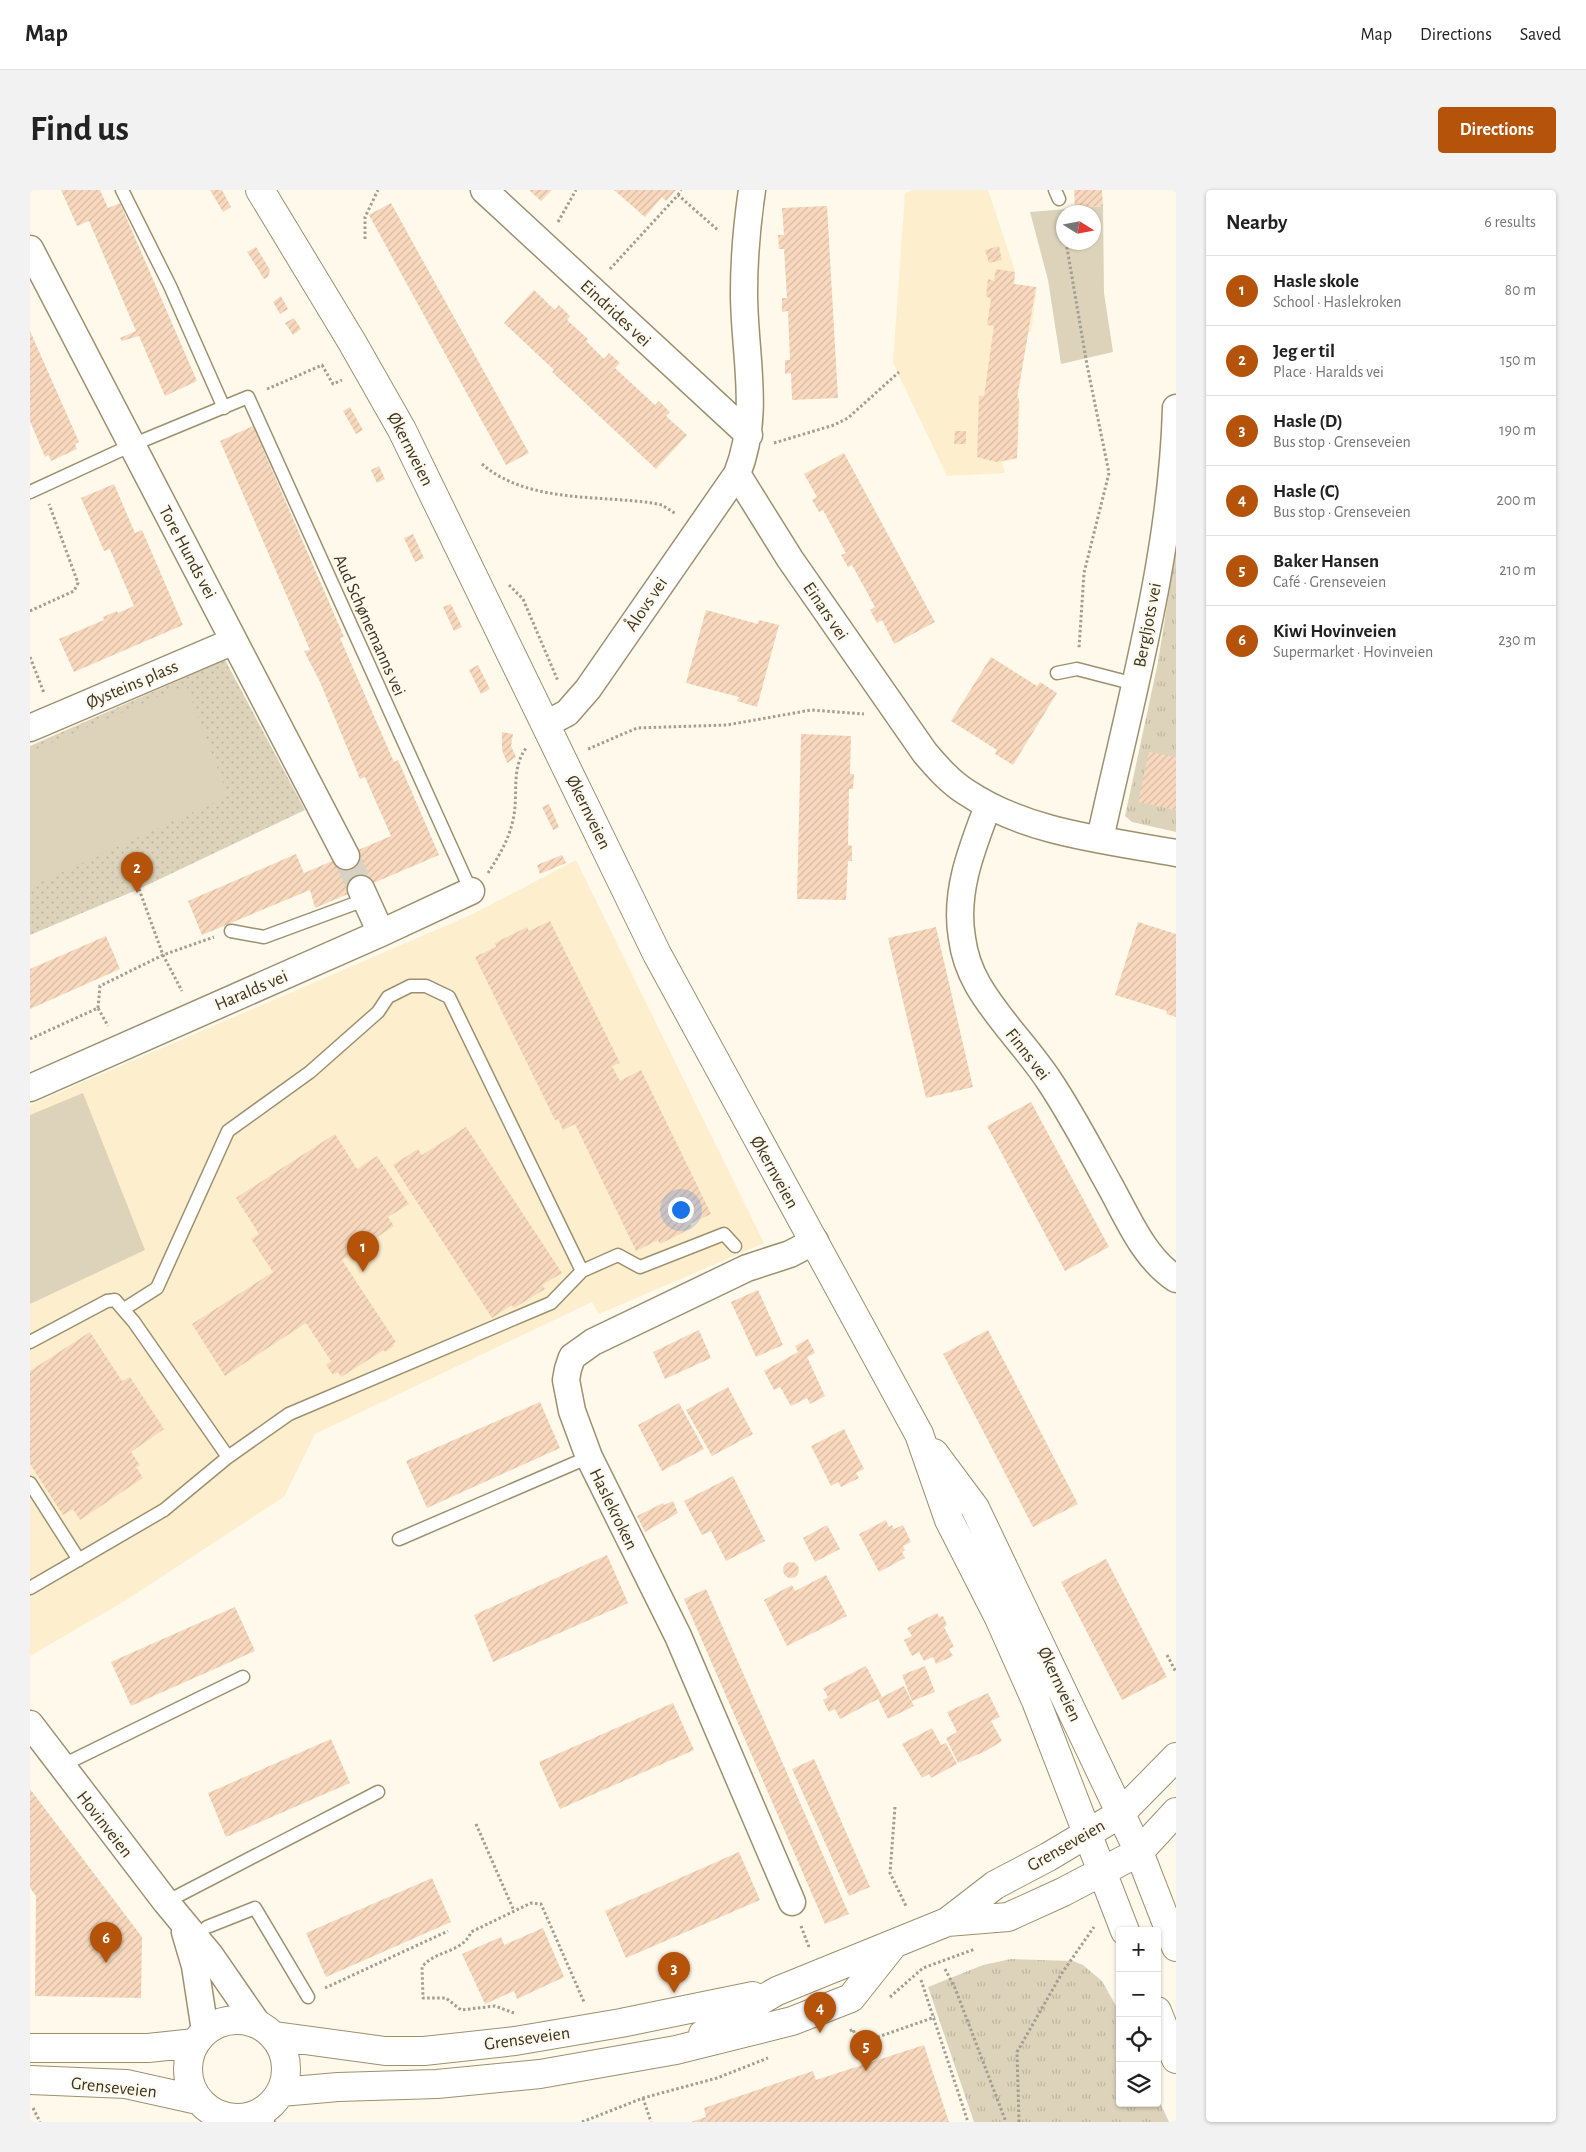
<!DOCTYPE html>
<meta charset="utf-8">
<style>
:root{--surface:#fff;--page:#f2f2f2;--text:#222;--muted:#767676;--line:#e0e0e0;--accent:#b45309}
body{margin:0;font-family:"Alegreya Sans",sans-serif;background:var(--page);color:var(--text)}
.controls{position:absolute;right:15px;bottom:15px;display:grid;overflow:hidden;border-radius:5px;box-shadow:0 1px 4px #0004}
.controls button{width:45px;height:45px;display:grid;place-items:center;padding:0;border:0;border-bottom:1px solid var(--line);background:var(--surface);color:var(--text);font:25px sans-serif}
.compass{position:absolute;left:1026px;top:15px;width:45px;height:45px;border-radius:50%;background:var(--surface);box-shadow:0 1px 4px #0004;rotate:101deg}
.you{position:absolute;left:650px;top:1019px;width:18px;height:18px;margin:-12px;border:4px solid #fff;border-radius:50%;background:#1a73e8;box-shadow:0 0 0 8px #1a73e833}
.badge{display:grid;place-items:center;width:32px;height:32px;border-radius:50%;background:var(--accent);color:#fff;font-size:16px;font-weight:700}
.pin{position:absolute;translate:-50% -41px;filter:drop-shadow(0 1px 2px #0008)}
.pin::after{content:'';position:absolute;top:26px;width:18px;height:15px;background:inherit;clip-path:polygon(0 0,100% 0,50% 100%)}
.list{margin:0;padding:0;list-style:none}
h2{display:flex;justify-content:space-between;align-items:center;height:65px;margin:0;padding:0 20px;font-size:21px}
h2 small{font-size:16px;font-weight:400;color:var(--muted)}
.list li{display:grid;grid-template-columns:32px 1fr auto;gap:15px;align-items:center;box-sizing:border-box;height:70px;padding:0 20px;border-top:1px solid var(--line)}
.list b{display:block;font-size:19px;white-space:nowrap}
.list p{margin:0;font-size:16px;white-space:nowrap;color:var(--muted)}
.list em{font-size:16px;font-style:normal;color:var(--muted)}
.icon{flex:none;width:28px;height:28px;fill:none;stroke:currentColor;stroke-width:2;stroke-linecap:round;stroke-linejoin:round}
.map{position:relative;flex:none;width:1146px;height:1932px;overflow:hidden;border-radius:5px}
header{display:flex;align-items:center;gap:30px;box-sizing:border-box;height:70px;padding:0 25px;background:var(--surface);border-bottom:1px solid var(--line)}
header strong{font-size:24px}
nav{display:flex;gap:28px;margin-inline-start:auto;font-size:18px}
.intro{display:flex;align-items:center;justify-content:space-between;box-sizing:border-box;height:120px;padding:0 30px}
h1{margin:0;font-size:35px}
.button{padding:12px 22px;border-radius:5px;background:var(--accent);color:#fff;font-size:18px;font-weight:700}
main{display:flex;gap:30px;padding:0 30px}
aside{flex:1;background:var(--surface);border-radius:5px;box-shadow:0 1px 4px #0004}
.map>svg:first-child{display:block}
.built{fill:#fdefcd}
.grass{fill:url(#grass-tufts)}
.park{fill:url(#park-dots)}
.garden{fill:#ddd3bb;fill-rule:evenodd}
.building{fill:url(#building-hatch)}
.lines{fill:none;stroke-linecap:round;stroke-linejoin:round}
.minor-tunnel{stroke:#d7d2c4;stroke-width:26;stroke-dasharray:26 13;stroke-linecap:butt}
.service-casing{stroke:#9d906f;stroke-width:15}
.minor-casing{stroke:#9d906f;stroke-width:29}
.secondary-casing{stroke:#9d906f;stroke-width:30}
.path{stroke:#a49e90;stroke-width:3;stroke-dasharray:2.5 2.5;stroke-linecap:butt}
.service{stroke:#fff;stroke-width:12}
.minor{stroke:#fff;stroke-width:26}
.secondary{stroke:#fff;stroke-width:28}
.labels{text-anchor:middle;stroke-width:4;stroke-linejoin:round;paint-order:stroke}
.street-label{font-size:18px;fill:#393426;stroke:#fff9eb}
</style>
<header>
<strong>Map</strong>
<nav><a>Map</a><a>Directions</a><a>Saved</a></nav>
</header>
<div class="intro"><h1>Find us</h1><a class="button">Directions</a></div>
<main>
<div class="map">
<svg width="1146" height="1932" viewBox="0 0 1146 1932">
<defs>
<pattern id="grass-tufts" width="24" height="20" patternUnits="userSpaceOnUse" patternTransform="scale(1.25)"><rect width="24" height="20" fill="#ddd3bb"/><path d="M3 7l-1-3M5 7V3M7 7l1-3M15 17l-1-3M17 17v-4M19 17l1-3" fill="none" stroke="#beb6a1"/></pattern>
<pattern id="park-dots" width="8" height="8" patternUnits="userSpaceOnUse" patternTransform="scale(1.25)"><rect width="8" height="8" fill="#ddd3bb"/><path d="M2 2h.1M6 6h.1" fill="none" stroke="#beb6a1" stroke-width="1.8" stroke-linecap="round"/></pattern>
<pattern id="building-hatch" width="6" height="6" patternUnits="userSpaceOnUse" patternTransform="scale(1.25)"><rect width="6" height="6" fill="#f8d9be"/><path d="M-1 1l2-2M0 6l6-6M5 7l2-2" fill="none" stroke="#d5bba3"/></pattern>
</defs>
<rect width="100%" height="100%" fill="#fff9eb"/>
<path class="built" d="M 884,0 L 958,0 L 985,81 L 983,94 L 1007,98 L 1001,142 L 998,142 L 987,211 L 990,212 L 987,269 L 972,272 L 975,283 L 917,286 L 863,173 L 875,3 Z
M 546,670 L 734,1053 L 569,1124 L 562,1112 L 285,1244 L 254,1307 L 93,1412 L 0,1466 L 0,915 L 443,724 Z"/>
<path class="grass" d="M 1146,359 L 1146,642 L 1102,632 L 1095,626 L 1128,472 Z
M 981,1769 L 1043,1771 L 1053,1775 L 1072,1791 L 1090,1823 L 1090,1913 L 1127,1913 L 1127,1906 L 1139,1932 L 944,1932 L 898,1797 L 953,1775 Z"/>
<path class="park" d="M 195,470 L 275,620 L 109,699 L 0,745 L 0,556 Z"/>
<path class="garden" d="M 1073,16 L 1074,103 L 1083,162 L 1031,174 L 1018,90 L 1000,22 ZM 1034,22 L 1064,22 L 1064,52 L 1034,52 Z
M 156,495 L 198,606 L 0,697 L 0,562 Z
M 53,903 L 115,1060 L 0,1114 L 0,925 Z"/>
<path class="building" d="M 31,0 L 70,0 L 78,18 L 90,13 L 167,191 L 135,206 L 109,146 L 92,151 L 90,148 L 106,141 L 59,31 L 47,36 Z
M 180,0 L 192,0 L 201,17 L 193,22 Z
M 499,0 L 522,0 L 511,11 Z
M 584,0 L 646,0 L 636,11 L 632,7 L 615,27 Z
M 1044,0 L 1072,0 L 1073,16 L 1045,18 Z
M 361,13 L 499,263 L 476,275 L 339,25 Z
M 797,16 L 808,208 L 762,210 L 761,183 L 755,184 L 755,170 L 760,170 L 758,121 L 752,122 L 752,108 L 757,108 L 754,59 L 749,59 L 748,45 L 754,45 L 752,18 Z
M 969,56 L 972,70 L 959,73 L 955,60 Z
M 226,57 L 240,80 L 238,87 L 234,89 L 217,62 Z
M 966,79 L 985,82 L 984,94 L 1006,97 L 987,208 L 989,208 L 987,268 L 966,272 L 947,267 L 949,206 L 954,206 L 964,136 L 957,135 L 961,109 L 956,106 L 958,89 L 964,91 Z
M 504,100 L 525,120 L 529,115 L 540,126 L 537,130 L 558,149 L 556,151 L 574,169 L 579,163 L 590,173 L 585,178 L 625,215 L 629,211 L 640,222 L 636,226 L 657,245 L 626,279 L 522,182 L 524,180 L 474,133 Z
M 251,106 L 258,119 L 250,124 L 243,112 Z
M 264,128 L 271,139 L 263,145 L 255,133 Z
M 0,141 L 49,252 L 45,254 L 47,259 L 21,271 L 19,265 L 15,267 L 0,231 Z
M 320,217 L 333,240 L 326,244 L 313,221 Z
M 223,236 L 314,447 L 310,448 L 364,572 L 368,570 L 409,665 L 285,718 L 280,700 L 172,745 L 158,711 L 266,664 L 274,683 L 361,646 L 335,587 L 330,589 L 290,492 L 274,461 L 280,460 L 190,251 Z
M 925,241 L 936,241 L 936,254 L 924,254 Z
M 814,263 L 905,432 L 864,454 L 852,430 L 847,433 L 840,420 L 845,417 L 822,375 L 818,377 L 811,365 L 816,363 L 793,320 L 789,322 L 782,310 L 787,307 L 774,284 Z
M 349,276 L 355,289 L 347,293 L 341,280 Z
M 84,294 L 105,343 L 112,340 L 153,435 L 44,482 L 29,449 L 74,430 L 73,427 L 87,421 L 88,423 L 104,416 L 80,359 L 74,361 L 51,308 Z
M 383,344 L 394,368 L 385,372 L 374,348 Z
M 421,414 L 432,437 L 424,441 L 413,417 Z
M 676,420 L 728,434 L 729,430 L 749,435 L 727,517 L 707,511 L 709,507 L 656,493 Z
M 961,467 L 1007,496 L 1010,492 L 1027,503 L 983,575 L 965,564 L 967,560 L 921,531 Z
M 448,475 L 460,499 L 451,504 L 439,480 Z
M 472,542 L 483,544 L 481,556 L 486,567 L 477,573 L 472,560 Z
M 771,544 L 821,546 L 820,584 L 824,584 L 823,599 L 819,599 L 818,655 L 822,656 L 822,671 L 818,671 L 816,710 L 767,709 Z
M 1119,562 L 1146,567 L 1146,620 L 1108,612 Z
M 519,614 L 529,637 L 523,640 L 512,617 Z
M 532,665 L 536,673 L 510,684 L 507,675 Z
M 520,731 L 590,873 L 582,876 L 590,891 L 611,880 L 681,1024 L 660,1034 L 662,1038 L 630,1054 L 628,1050 L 606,1061 L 545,934 L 533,940 L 528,929 L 525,930 L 445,767 L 466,757 L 465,753 L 497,737 L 499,741 Z
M 1108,732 L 1146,744 L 1146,827 L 1136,824 L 1137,821 L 1085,805 Z
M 906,737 L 943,897 L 896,908 L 858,748 Z
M 76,746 L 90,779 L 0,819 L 0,779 Z
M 1001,912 L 1079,1057 L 1035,1081 L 957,936 Z
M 436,937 L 532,1083 L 512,1095 L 515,1099 L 484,1118 L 482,1115 L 462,1128 L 363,975 L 388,959 L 392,965 Z
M 305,944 L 327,979 L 347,966 L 379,1014 L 358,1027 L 364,1036 L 312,1070 L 366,1152 L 363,1154 L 364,1156 L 355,1162 L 354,1160 L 311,1187 L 308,1182 L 303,1185 L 296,1175 L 301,1171 L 276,1133 L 195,1186 L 162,1134 L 243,1082 L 221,1049 L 229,1044 L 206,1008 Z
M 728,1100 L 753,1155 L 726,1167 L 701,1112 Z
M 669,1140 L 681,1168 L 635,1189 L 623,1162 Z
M 958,1140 L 1048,1314 L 1003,1337 L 913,1164 Z
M 60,1142 L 92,1191 L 100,1187 L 134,1239 L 101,1262 L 110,1275 L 106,1277 L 113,1288 L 50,1330 L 43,1319 L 33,1325 L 0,1274 L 0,1181 Z
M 778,1149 L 785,1163 L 777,1167 L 795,1206 L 780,1214 L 777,1208 L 761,1216 L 750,1197 L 744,1200 L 734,1181 L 768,1162 L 765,1156 Z
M 698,1197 L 723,1244 L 682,1266 L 656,1220 Z
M 510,1212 L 530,1258 L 397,1318 L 376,1271 Z
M 649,1213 L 674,1259 L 632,1281 L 608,1235 Z
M 814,1239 L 834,1279 L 826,1283 L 829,1288 L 811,1297 L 808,1292 L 801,1296 L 781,1256 Z
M 703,1286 L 735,1351 L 696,1371 L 681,1341 L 672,1345 L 654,1311 Z
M 643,1311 L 648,1323 L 615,1342 L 607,1326 L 633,1313 L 634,1315 Z
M 856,1330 L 859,1337 L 862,1335 L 864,1339 L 873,1335 L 881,1352 L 873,1356 L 875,1360 L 872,1362 L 875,1368 L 849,1382 L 829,1344 Z
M 797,1335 L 810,1359 L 785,1372 L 773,1348 Z
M 577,1365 L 598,1413 L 463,1472 L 444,1425 Z
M 1076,1369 L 1137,1487 L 1092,1510 L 1031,1392 Z
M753 1380a8 8 0 1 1 16 0a8 8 0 1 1-16 0Z
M 796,1385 L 817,1426 L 757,1456 L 734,1410 L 762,1395 L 765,1401 Z
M 676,1399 L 819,1724 L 795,1734 L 654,1409 Z
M 205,1417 L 225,1461 L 101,1516 L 81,1472 Z
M 907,1423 L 909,1427 L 913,1426 L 917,1435 L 914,1437 L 924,1457 L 919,1459 L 923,1466 L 906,1474 L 903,1467 L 894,1471 L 889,1462 L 882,1466 L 874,1450 L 882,1446 L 877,1438 Z
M 836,1476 L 852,1507 L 874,1496 L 884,1516 L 858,1529 L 848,1509 L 810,1529 L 805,1519 L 799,1522 L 793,1510 L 798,1507 L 793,1498 Z
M 895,1476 L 905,1502 L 882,1511 L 872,1485 Z
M 958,1503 L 970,1527 L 961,1531 L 972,1551 L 956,1561 L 928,1573 L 916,1548 L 927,1542 L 917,1522 Z
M 643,1513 L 664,1560 L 530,1619 L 509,1572 Z
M 902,1538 L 911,1555 L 916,1553 L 927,1574 L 901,1588 L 899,1584 L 892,1588 L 872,1554 Z
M 301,1549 L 320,1593 L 196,1647 L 178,1603 Z
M 784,1569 L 840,1697 L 819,1706 L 762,1579 Z
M 0,1599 L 112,1747 L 111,1808 L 5,1806 L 6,1706 L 0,1698 Z
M 709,1662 L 730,1710 L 596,1768 L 575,1721 Z
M 402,1688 L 421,1732 L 296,1787 L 276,1743 Z
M 513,1738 L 534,1787 L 487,1809 L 484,1801 L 455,1814 L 432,1764 L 471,1747 L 474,1755 Z
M 894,1855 L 919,1932 L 661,1932 L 676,1927 L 674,1918 L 783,1881 L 786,1890 Z"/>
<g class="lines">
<path class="minor-tunnel" d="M 316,666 L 331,699"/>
<defs>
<path id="service" d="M 92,0 L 140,96 L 194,218
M 1025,0 L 1029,9
M 0,302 L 102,255 L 218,207 L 441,701
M 1027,483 L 1047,479 L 1105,494
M 201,741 L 234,747 L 337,709
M 94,1119 L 127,1098 L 198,941 L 280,882 L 348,822 L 358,807 L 380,796 L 396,796 L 419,807 L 552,1081
M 0,1152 L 77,1111 L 85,1110 L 104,1132 L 198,1267
M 0,1293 L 49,1370
M 369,1349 L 559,1267
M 0,1398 L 134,1320 L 198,1267 L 259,1224 L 521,1113 L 552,1081 L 588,1065 L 610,1077 L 694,1044 L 705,1056
M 31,1576 L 213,1487
M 136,1712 L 348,1602
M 177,1737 L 225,1718 L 278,1807
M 238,1918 L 238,1932
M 188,1924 L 192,1932"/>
<path id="minor" d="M 454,0 L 719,245
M 722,0 C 717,34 714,69 714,103 C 714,164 731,225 707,284 L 760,369 L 895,563 C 907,577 920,592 936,602 C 997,643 1075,650 1146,663
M 0,59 L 316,666
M 516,534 L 537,523 L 558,499 L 707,284
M 0,538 L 204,451
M 958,616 C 942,658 924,702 932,748 C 934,764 940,781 948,795 C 968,830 998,858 1020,892 C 1042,925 1060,960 1079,994 C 1098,1028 1113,1067 1146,1089
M 1070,649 C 1101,507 1142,364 1146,218
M 331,699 L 351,743
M 0,898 L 351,743 L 441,701
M 0,1534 L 136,1712 L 180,1765 L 227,1833
M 762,1712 L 648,1446 L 559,1267 L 542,1221 L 536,1190 L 538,1179 L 542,1167 L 563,1152 L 717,1078 L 760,1064 L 785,1051
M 155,1742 L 165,1776 L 175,1841"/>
<path id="secondary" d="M 230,0 L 322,152 L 372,240 L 627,764 L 889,1244 L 919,1330 L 969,1428 L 1006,1511 L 1095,1741
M 904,1263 L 945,1318 L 1109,1662 L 1146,1757
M 917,1732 L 978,1727 L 1033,1702 L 1109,1662 L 1146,1622
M 1127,1821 L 1146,1869
M158 1879a49 49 0 1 1 98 0a49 49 0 1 1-98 0Z
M 673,1844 L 747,1801 L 917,1732 L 965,1695 L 1018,1667 L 1090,1624 L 1146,1567
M 245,1846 L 355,1861 L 394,1861 L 485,1851 L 591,1833 L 723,1806
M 0,1858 L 118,1858 L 165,1853
M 0,1890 L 96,1894 L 168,1910
M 251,1902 L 308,1897 L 407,1894 L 510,1884 L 646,1860 L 762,1831 L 821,1808 L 863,1755"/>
</defs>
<use href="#service" class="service-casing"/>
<use href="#minor" class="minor-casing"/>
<use href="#secondary" class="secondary-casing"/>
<path class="path" d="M 648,5 L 651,0
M 528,32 L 546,0
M 335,49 L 335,27 L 348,0
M 1036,52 L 1057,175 L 1079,283 L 1054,383 L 1049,458
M 580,79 L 648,5 L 689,41
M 237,199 L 292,175 L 303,194 L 312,190
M 744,253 L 804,235 L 818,228 L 869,182
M 452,274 C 497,313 567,305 622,313 L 632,315 L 646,324
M 479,395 L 493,409 L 528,491
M 0,421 L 44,401 L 48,393 L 19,314
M 0,467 L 14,503
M 558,559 L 607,538 L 697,535 L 781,520 L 834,524
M 458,683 C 469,666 479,649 483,630 C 489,605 480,578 497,557
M 109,699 L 133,765 L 152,801
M 68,818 L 70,796 L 133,765 L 184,747
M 0,849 L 68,818 L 78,836
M 1137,1465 L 1146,1482
M 865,1617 L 860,1683 L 876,1716
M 446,1634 L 484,1721
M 771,1736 L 779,1757
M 915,1779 L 925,1798 L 976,1932
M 891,1790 L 938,1932
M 295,1798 L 418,1741
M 860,1807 L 893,1778 L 945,1759
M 484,1823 L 465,1816 L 431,1820 L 416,1808 L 393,1808 L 392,1777 C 405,1760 433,1763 441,1742 L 501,1713 L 511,1714 L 554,1812
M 820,1841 L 823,1839 L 828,1854 L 905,1827
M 613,1908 L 621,1932
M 3,1918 L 10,1932
M 552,1932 L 613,1908 L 687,1888 L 738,1868
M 989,1932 L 987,1862 L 1032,1783 L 1064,1737"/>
<use href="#service" class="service"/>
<use href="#minor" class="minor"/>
<use href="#secondary" class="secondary"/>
</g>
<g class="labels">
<g class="street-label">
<text transform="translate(586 123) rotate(43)" y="6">Eindrides vei</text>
<text transform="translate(381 259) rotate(63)" y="6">Økernveien</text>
<text transform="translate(158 362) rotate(62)" y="6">Tore Hunds vei</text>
<text transform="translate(616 414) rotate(-56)" y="6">Ålovs vei</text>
<text transform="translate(796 421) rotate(56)" y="6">Einars vei</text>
<text transform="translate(340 435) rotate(66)" y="6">Aud Schønemanns vei</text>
<text transform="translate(1117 435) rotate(-79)" y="6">Bergljots vei</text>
<text transform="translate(102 494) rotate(-23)" y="6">Øysteins plass</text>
<text transform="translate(559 622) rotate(64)" y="6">Økernveien</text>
<text transform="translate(221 800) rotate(-23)" y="6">Haralds vei</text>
<text transform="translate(998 864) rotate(52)" y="6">Finns vei</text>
<text transform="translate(745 982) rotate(61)" y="6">Økernveien</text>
<text transform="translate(584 1319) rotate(64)" y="6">Haslekroken</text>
<text transform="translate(1030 1494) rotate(65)" y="6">Økernveien</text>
<text transform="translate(75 1634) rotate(52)" y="6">Hovinveien</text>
<text transform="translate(1036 1655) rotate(-30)" y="6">Grenseveien</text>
<text transform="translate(497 1848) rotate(-8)" y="6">Grenseveien</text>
<text transform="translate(84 1897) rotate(6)" y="6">Grenseveien</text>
</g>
</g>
</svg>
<div class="controls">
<button>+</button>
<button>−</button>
<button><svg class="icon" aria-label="locate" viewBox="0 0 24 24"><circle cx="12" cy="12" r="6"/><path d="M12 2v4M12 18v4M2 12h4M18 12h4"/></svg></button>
<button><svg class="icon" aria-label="layers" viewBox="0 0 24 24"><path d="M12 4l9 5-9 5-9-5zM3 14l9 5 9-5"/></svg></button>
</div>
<svg class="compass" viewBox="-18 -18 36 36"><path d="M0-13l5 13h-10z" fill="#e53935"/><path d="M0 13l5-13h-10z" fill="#767676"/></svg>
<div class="you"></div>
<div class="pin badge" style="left:333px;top:1082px">1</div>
<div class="pin badge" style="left:107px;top:703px">2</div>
<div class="pin badge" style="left:644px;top:1803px">3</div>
<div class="pin badge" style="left:790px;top:1843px">4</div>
<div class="pin badge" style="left:836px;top:1881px">5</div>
<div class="pin badge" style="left:76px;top:1773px">6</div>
</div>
<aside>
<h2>Nearby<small>6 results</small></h2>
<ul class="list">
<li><span class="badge">1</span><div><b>Hasle skole</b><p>School · Haslekroken</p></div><em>80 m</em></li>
<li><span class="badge">2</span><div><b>Jeg er til</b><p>Place · Haralds vei</p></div><em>150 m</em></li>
<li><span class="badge">3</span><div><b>Hasle (D)</b><p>Bus stop · Grenseveien</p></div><em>190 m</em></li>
<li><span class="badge">4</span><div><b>Hasle (C)</b><p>Bus stop · Grenseveien</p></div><em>200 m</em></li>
<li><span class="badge">5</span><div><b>Baker Hansen</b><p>Café · Grenseveien</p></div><em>210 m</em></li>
<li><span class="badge">6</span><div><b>Kiwi Hovinveien</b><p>Supermarket · Hovinveien</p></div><em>230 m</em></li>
</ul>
</aside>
</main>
